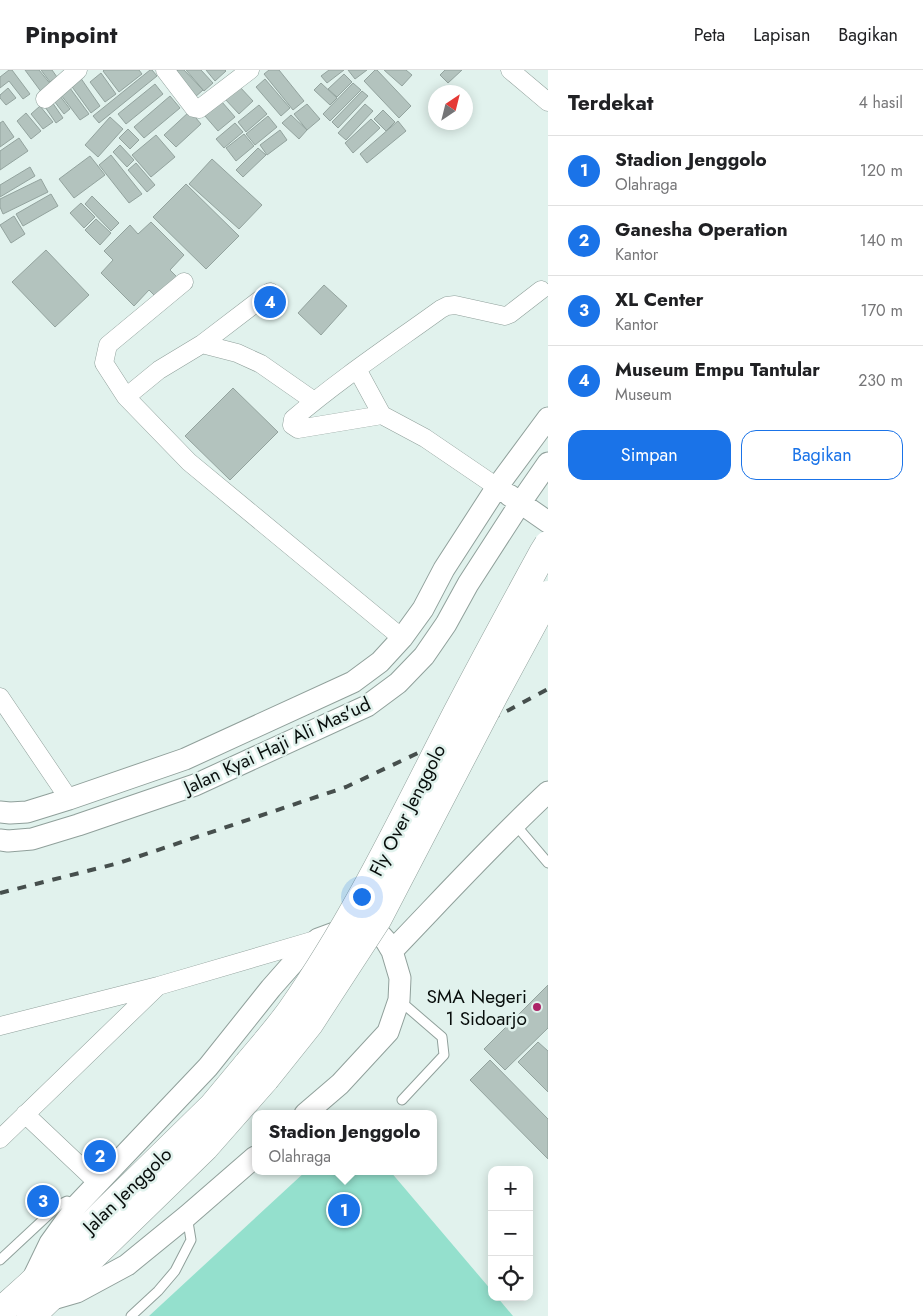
<!DOCTYPE html>
<html lang="id">
<meta charset="utf-8">
<style>
:root{--surface:#fff;--page:#f2f2f2;--text:#202124;--muted:#757577;--line:#e0e0e0;--accent:#1a73e8}
body{margin:0;font-family:Jost,sans-serif;background:var(--page);color:var(--text)}
.controls{position:absolute;right:15px;bottom:15px;display:grid;overflow:hidden;border-radius:10px;box-shadow:0 2px 12px #0003}
.controls button{width:45px;height:45px;display:grid;place-items:center;padding:0;border:0;border-bottom:1px solid var(--line);background:var(--surface);color:var(--text);font:25px sans-serif}
.compass{position:absolute;left:428px;top:15px;width:45px;height:45px;border-radius:50%;background:var(--surface);box-shadow:0 2px 12px #0003;rotate:35deg}
.you{position:absolute;left:361px;top:826px;width:18px;height:18px;margin:-12px;border:4px solid #fff;border-radius:50%;background:#1a73e8;box-shadow:0 0 0 8px #1a73e833}
.badge{display:grid;place-items:center;width:32px;height:32px;border-radius:50%;background:var(--accent);color:#fff;font-size:16px;font-weight:700}
.pin{position:absolute;translate:-50% -50%;border:2px solid #fff;box-shadow:0 1px 5px #0006}
.popup{position:absolute;left:252px;top:1040px;width:185px;height:65px;box-sizing:border-box;display:grid;place-content:center;border-radius:10px;background:var(--surface);filter:drop-shadow(0 1px 4px #0005);font-size:16px;white-space:nowrap;color:var(--muted)}
.popup b{font-size:19px;color:var(--text)}
.popup::after{content:'';position:absolute;left:50%;top:100%;margin-left:-10px;border:10px solid transparent;border-top-color:var(--surface)}
.list{margin:0;padding:0;list-style:none}
h2{display:flex;justify-content:space-between;align-items:center;height:65px;margin:0;padding:0 20px;font-size:21px}
h2 small{font-size:16px;font-weight:400;color:var(--muted)}
.list li{display:grid;grid-template-columns:32px 1fr auto;gap:15px;align-items:center;box-sizing:border-box;height:70px;padding:0 20px;border-top:1px solid var(--line)}
.list b{display:block;font-size:19px;white-space:nowrap}
.list p{margin:0;font-size:16px;white-space:nowrap;color:var(--muted)}
.list em{font-size:16px;font-style:normal;color:var(--muted)}
.actions{display:flex;gap:10px;padding:15px 20px}
.actions a{flex:1;padding:11px 0;border:1px solid var(--accent);border-radius:15px;text-align:center;font-size:18px;color:var(--accent)}
.actions .main{background:var(--accent);color:#fff}
.icon{flex:none;width:28px;height:28px;fill:none;stroke:currentColor;stroke-width:2;stroke-linecap:round;stroke-linejoin:round}
.map{position:relative;flex:none;width:548px;height:1246px;overflow:hidden}
header{display:flex;align-items:center;gap:30px;box-sizing:border-box;height:70px;padding:0 25px;background:var(--surface);border-bottom:1px solid var(--line)}
header strong{font-size:24px}
nav{display:flex;gap:28px;margin-inline-start:auto;font-size:18px}
main{display:flex}
aside{flex:1;background:var(--surface)}
.map>svg:first-child{display:block}
.garden{fill:#94e0cd}
.building{fill:#b3c3be;stroke:#93a39e}
.lines{fill:none;stroke-linecap:round;stroke-linejoin:round}
.service-casing{stroke:#90a09b;stroke-width:11}
.minor-casing{stroke:#90a09b;stroke-width:19}
.tertiary-casing{stroke:#90a09b;stroke-width:23}
.trunk-casing{stroke:#90a09b;stroke-width:29}
.service{stroke:#fff;stroke-width:9}
.minor{stroke:#fff;stroke-width:18}
.tertiary{stroke:#fff;stroke-width:21}
.trunk{stroke:#fff;stroke-width:28}
.rail{stroke:#464f4d;stroke-width:4;stroke-dasharray:9 9;stroke-linecap:butt}
.trunk-bridge-casing{stroke:#90a09b;stroke-width:29;stroke-linecap:butt}
.trunk-bridge{stroke:#fff;stroke-width:28}
.poi-dot{fill:#ac2367;stroke:#e1f2ed;stroke-width:2}
.labels{text-anchor:middle;stroke-width:5;stroke-linejoin:round;paint-order:stroke}
.street-label{font-size:19px;fill:#080e0c;stroke:#e1f2ed}
.poi-label{font-size:19px;fill:#080e0c;stroke:#e1f2ed;text-anchor:end}
</style>
<header>
<strong>Pinpoint</strong>
<nav><a>Peta</a><a>Lapisan</a><a>Bagikan</a></nav>
</header>
<main>
<div class="map">
<svg width="548" height="1246" viewBox="0 0 548 1246">
<rect width="100%" height="100%" fill="#e1f2ed"/>
<path class="garden" d="M 306,1101 L 390,1101 L 492,1221 L 492,1227 L 497,1227 L 513,1246 L 149,1246 Z"/>
<path class="building" d="M 9,0 L 12,0 L 30,24 L 23,29 L 9,11 L 0,18 L 0,7 Z
M 25,0 L 39,0 L 52,16 L 42,23 Z
M 41,0 L 52,0 L 57,7 L 50,12 Z
M 104,0 L 139,0 L 142,4 L 119,22 L 103,1 Z
M 150,0 L 152,0 L 157,6 L 99,53 L 93,46 Z
M 178,0 L 184,0 L 203,20 L 194,28 L 173,5 Z
M 186,0 L 201,0 L 213,13 L 204,21 Z
M 206,0 L 225,0 L 226,1 L 215,11 Z
M 269,0 L 279,0 L 304,31 L 293,40 L 264,4 Z
M 329,0 L 344,0 L 327,13 L 321,6 Z
M 348,0 L 367,0 L 355,9 Z
M 375,0 L 377,0 L 411,36 L 399,48 L 364,11 Z
M 384,0 L 406,0 L 412,5 L 402,16 Z
M 445,0 L 462,0 L 448,13 L 440,5 Z
M 101,3 L 116,24 L 105,32 L 90,12 Z
M 344,4 L 352,12 L 337,27 L 328,19 Z
M 80,7 L 100,36 L 91,43 L 70,14 Z
M 265,9 L 290,38 L 281,46 L 256,17 Z
M 321,13 L 337,28 L 330,35 L 314,20 Z
M 353,13 L 361,20 L 330,51 L 323,44 Z
M 67,14 L 89,44 L 80,50 L 58,21 Z
M 155,14 L 163,24 L 126,54 L 118,44 Z
M 239,16 L 253,31 L 239,44 L 225,29 Z
M 8,18 L 16,28 L 6,35 L 0,28 L 0,25 Z
M 362,21 L 368,26 L 338,58 L 332,52 Z
M 57,22 L 70,39 L 64,44 L 51,27 Z
M 170,26 L 180,38 L 144,68 L 134,57 Z
M 50,29 L 63,48 L 56,53 L 43,34 Z
M 222,32 L 235,47 L 218,61 L 205,46 Z
M 307,34 L 320,49 L 307,60 L 294,44 Z
M 365,34 L 373,41 L 346,70 L 338,63 Z
M 259,35 L 267,44 L 246,62 L 238,52 Z
M 40,36 L 53,52 L 43,59 L 31,44 Z
M 383,40 L 395,52 L 386,61 L 374,49 Z
M 190,41 L 201,54 L 176,77 L 164,65 Z
M 26,43 L 41,61 L 31,69 L 17,51 Z
M 291,45 L 307,60 L 299,69 L 282,53 Z
M 268,46 L 277,57 L 255,75 L 246,64 Z
M 110,47 L 123,59 L 98,87 L 85,75 Z
M 371,49 L 380,58 L 353,83 L 345,73 Z
M 3,51 L 14,67 L 0,77 L 0,53 Z
M 398,51 L 406,61 L 367,93 L 360,84 Z
M 235,53 L 243,62 L 224,78 L 216,69 Z
M 128,59 L 139,70 L 130,79 L 119,68 Z
M 280,60 L 287,70 L 267,85 L 260,75 Z
M 244,64 L 254,76 L 236,91 L 226,78 Z
M 156,65 L 175,87 L 151,107 L 132,85 Z
M 19,68 L 28,81 L 0,100 L 0,81 Z
M 120,75 L 134,90 L 127,97 L 113,82 Z
M 258,78 L 266,85 L 243,107 L 236,100 Z
M 111,85 L 142,124 L 129,133 L 99,95 Z
M 90,86 L 105,105 L 74,128 L 59,109 Z
M 212,89 L 262,135 L 239,159 L 189,114 Z
M 136,93 L 155,115 L 147,122 L 128,100 Z
M 30,97 L 35,106 L 0,127 L 0,115 Z
M 41,109 L 48,122 L 3,144 L 0,137 L 0,129 Z
M 186,114 L 239,166 L 206,199 L 153,147 Z
M 51,124 L 58,136 L 23,156 L 16,144 Z
M 92,126 L 119,153 L 111,161 L 85,134 Z
M 81,133 L 95,147 L 84,158 L 70,143 Z
M 14,146 L 25,164 L 11,173 L 0,155 Z
M 96,149 L 111,163 L 100,175 L 85,160 Z
M 151,152 L 184,185 L 170,200 L 178,208 L 158,229 L 149,220 L 134,236 L 101,203 L 113,190 L 104,181 L 130,155 L 138,164 Z
M 46,180 L 89,225 L 55,257 L 12,212 Z
M 324,215 L 347,236 L 321,265 L 298,243 Z
M 233,318 L 278,362 L 230,410 L 185,366 Z
M 548,915 L 548,958 L 505,1000 L 484,979 Z
M 538,972 L 548,981 L 548,1022 L 518,992 Z
M 490,990 L 548,1049 L 548,1089 L 470,1010 Z"/>
<g class="lines">
<defs>
<path id="service" d="M 514,753 L 548,793
M 399,930 L 442,967 L 444,985 L 402,1030
M 0,1190 L 59,1135 L 67,1131 L 77,1134
M 131,1246 L 158,1221 L 175,1201 L 191,1170 L 187,1146"/>
<path id="minor" d="M 165,0 L 194,38 L 199,39 L 250,0
M 510,0 L 548,32
M 45,29 L 78,0
M 270,222 L 202,274 L 159,300 L 126,327 L 189,392 L 402,568
M 202,274 L 237,283 L 261,294 L 314,331
M 357,299 L 382,345
M 126,327 L 104,293 L 108,275 L 184,212
M 497,417 L 425,368 L 382,345 L 298,359 L 292,355 L 293,349 C 340,309 391,275 441,239 L 447,236 L 455,235 L 505,246 L 510,244 L 541,220
M 0,627 L 69,729
M 0,956 L 158,916 L 315,870
M 25,1044 L 98,1113
M 0,1069 L 156,918"/>
<path id="tertiary" d="M 509,425 L 548,452
M 0,742 L 10,743 L 27,742 L 69,729 L 185,689 L 353,612 L 380,592 L 402,568 L 423,539 L 444,499 L 497,417 L 548,348
M 0,770 L 8,771 L 32,769 L 78,755 L 195,715 L 367,636 L 398,613 L 424,586 L 446,554 L 468,514 L 521,432 L 548,393
M 392,881 C 444,827 494,772 548,722
M 35,1204 L 50,1173 L 78,1134 L 208,997 L 271,918 L 301,884 L 318,869 L 337,862 L 357,858 L 368,857 L 377,861 L 386,871 L 392,881 L 400,908 L 399,930 L 388,962 L 340,1014 L 305,1044
M 46,1231 L 77,1222 L 127,1195 L 187,1146 L 255,1087"/>
<path id="trunk" d="M 0,1242 L 29,1216 L 213,1036 L 248,994
M 31,1246 L 205,1077 L 265,1009"/>
</defs>
<use href="#service" class="service-casing"/>
<use href="#minor" class="minor-casing"/>
<use href="#tertiary" class="tertiary-casing"/>
<use href="#trunk" class="trunk-casing"/>
<use href="#service" class="service"/>
<use href="#minor" class="minor"/>
<use href="#tertiary" class="tertiary"/>
<use href="#trunk" class="trunk"/>
<path class="rail" d="M 0,823 L 119,793 L 346,717 L 509,640 L 548,619"/>
<defs>
<path id="trunk-bridge" d="M 248,994 C 263,976 278,959 291,941 C 357,847 405,744 457,643 C 485,589 514,536 543,483 L 548,475
M 265,1009 L 309,954 L 378,848 L 494,625 L 548,525"/>
</defs>
<use href="#trunk-bridge" class="trunk-bridge-casing"/>
<use href="#trunk-bridge" class="trunk-bridge"/>
</g>
<circle class="poi-dot" cx="537" cy="937" r="5"/>
<g class="labels">
<g class="street-label">
<text transform="translate(277 675) rotate(-25)" y="7">Jalan Kyai Haji Ali Mas'ud</text>
<text transform="translate(407 740) rotate(-63)" y="7">Fly Over Jenggolo</text>
<text transform="translate(127 1120) rotate(-44)" y="7">Jalan Jenggolo</text>
</g>
<g class="poi-label">
<text x="527" y="933">SMA Negeri<tspan x="527" dy="22">1 Sidoarjo</tspan></text>
</g>
</g>
</svg>
<div class="controls">
<button>+</button>
<button>−</button>
<button><svg class="icon" aria-label="locate" viewBox="0 0 24 24"><circle cx="12" cy="12" r="6"/><path d="M12 2v4M12 18v4M2 12h4M18 12h4"/></svg></button>
</div>
<svg class="compass" viewBox="-18 -18 36 36"><path d="M0-13l5 13h-10z" fill="#e53935"/><path d="M0 13l5-13h-10z" fill="#757577"/></svg>
<div class="you"></div>
<div class="pin badge" style="left:344px;top:1140px">1</div>
<div class="popup"><b>Stadion Jenggolo</b>Olahraga</div>
<div class="pin badge" style="left:100px;top:1086px">2</div>
<div class="pin badge" style="left:43px;top:1131px">3</div>
<div class="pin badge" style="left:270px;top:232px">4</div>
</div>
<aside>
<h2>Terdekat<small>4 hasil</small></h2>
<ul class="list">
<li><span class="badge">1</span><div><b>Stadion Jenggolo</b><p>Olahraga</p></div><em>120 m</em></li>
<li><span class="badge">2</span><div><b>Ganesha Operation</b><p>Kantor</p></div><em>140 m</em></li>
<li><span class="badge">3</span><div><b>XL Center</b><p>Kantor</p></div><em>170 m</em></li>
<li><span class="badge">4</span><div><b>Museum Empu Tantular</b><p>Museum</p></div><em>230 m</em></li>
</ul>
<div class="actions"><a class="main">Simpan</a><a>Bagikan</a></div>
</aside>
</main>
